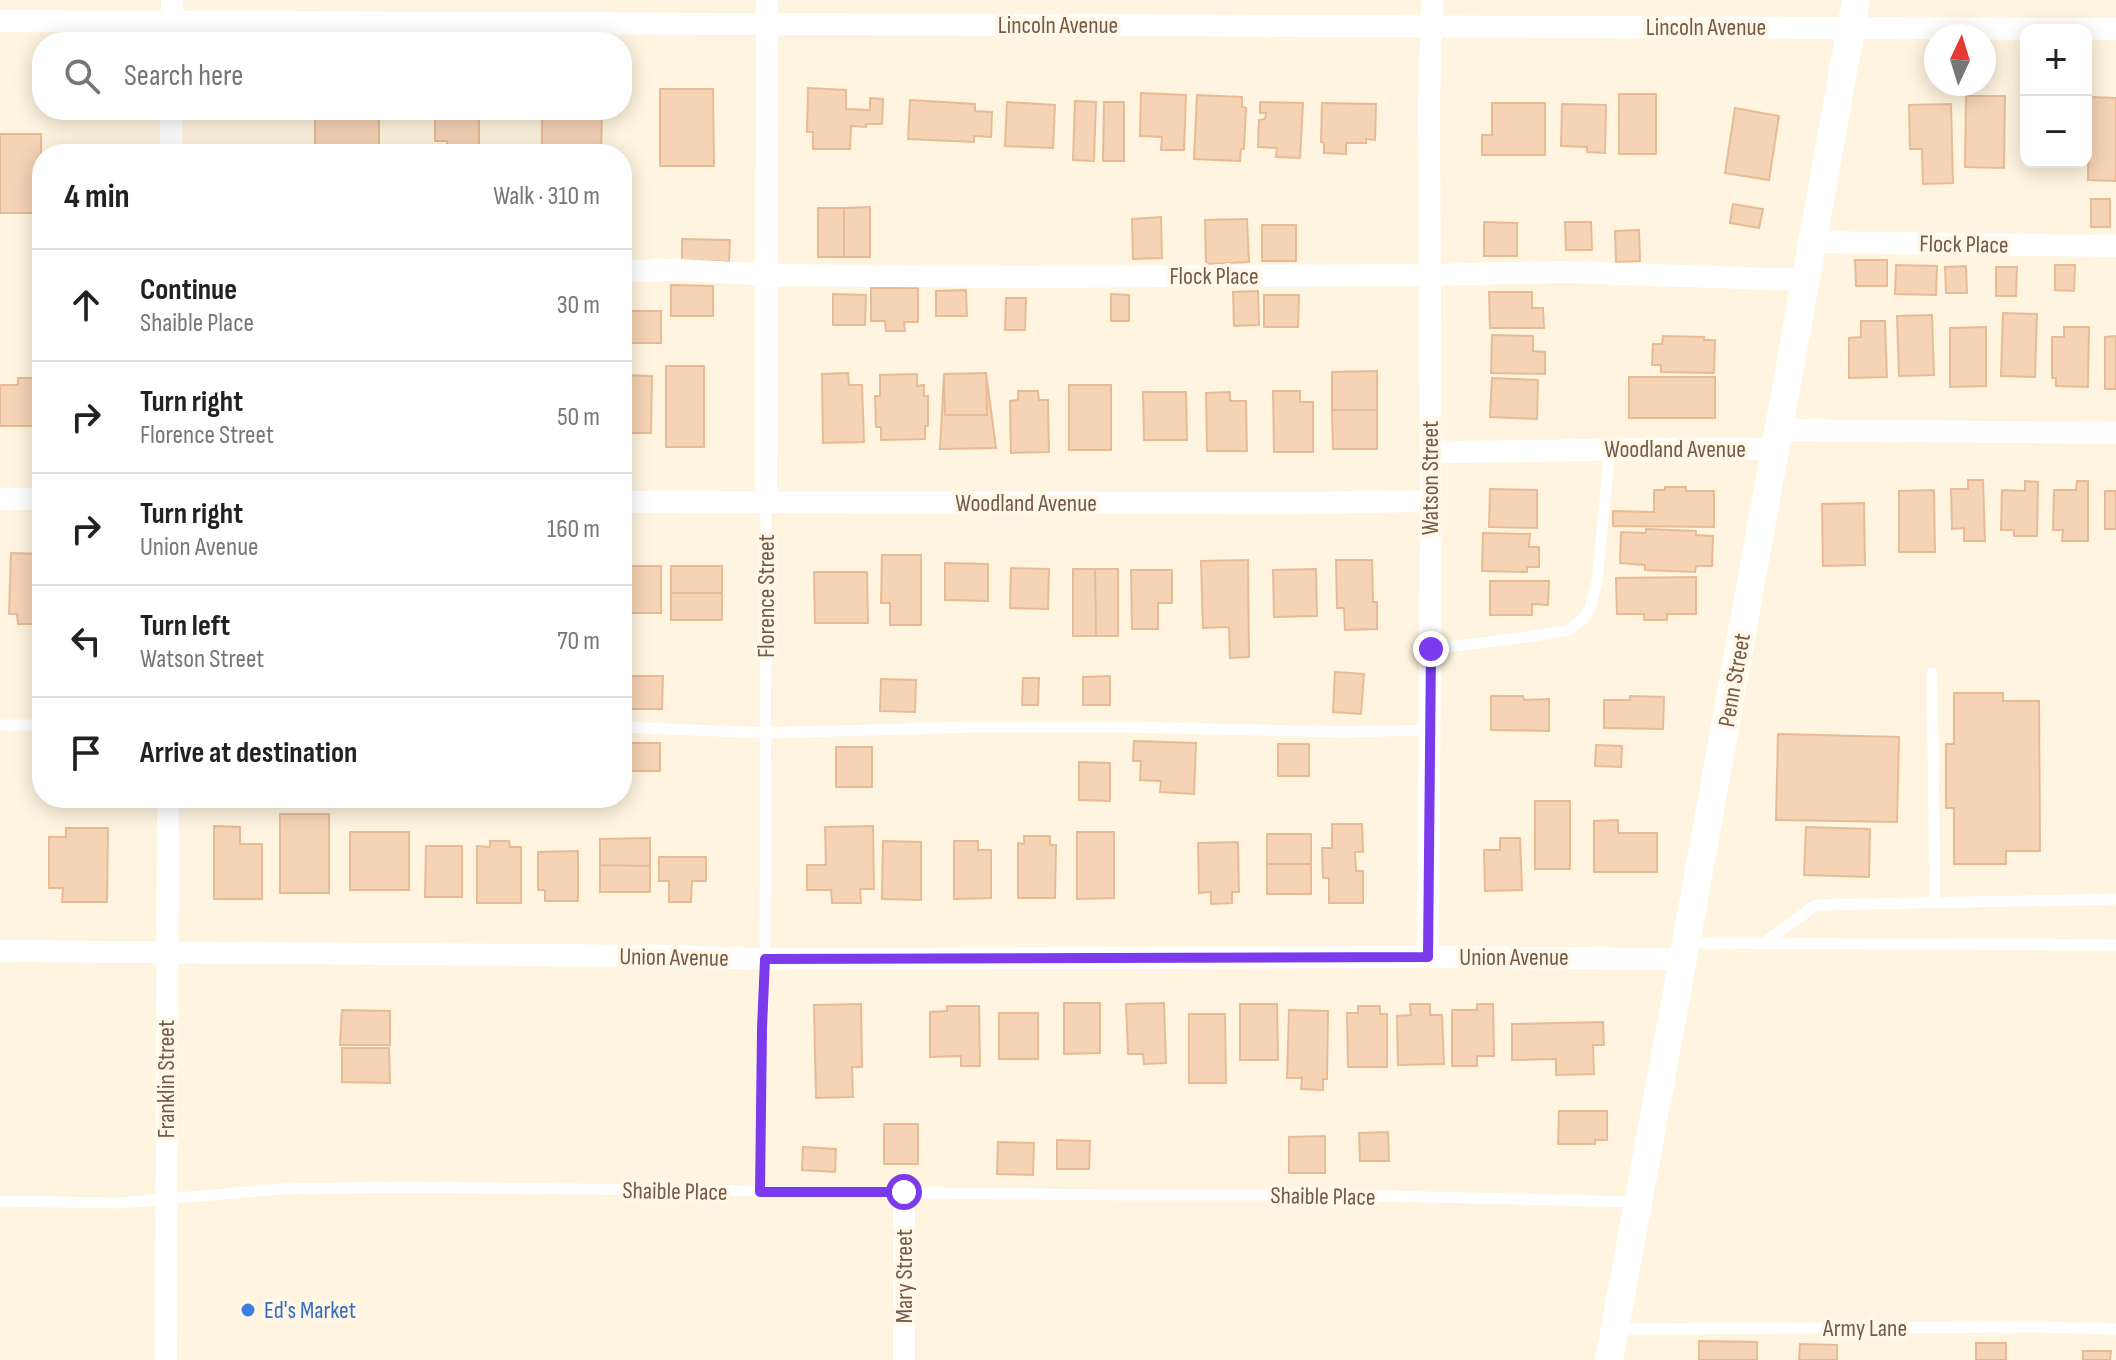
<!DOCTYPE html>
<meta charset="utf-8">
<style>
:root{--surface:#fff;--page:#f6f6f6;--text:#222;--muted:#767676;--line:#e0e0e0}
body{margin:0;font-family:"Sofia Sans Condensed",sans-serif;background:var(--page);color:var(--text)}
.controls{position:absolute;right:24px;top:24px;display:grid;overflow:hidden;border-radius:16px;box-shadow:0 4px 20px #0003}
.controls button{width:72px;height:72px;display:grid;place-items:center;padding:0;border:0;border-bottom:2px solid var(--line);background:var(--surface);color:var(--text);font:40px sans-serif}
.compass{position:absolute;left:1924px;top:24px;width:72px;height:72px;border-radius:50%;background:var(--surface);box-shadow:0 4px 20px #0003;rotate:4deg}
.stop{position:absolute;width:24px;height:24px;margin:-18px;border:6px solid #7c3aed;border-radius:50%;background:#fff}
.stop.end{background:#7c3aed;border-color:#fff;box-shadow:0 2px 8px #0008}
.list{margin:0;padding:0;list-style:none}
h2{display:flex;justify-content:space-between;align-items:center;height:104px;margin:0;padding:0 32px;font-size:34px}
h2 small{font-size:26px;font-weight:400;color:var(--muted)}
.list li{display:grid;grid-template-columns:52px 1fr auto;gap:24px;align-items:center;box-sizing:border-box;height:112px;padding:0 32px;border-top:2px solid var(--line)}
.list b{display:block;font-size:30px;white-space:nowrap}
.list p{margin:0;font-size:26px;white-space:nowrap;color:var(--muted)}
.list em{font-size:26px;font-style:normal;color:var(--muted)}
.icon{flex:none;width:44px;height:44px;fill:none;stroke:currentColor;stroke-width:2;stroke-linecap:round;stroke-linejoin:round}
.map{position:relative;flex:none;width:2116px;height:1360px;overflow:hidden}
.search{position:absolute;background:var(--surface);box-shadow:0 4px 20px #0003;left:32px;top:32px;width:600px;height:88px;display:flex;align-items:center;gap:20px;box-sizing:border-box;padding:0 28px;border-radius:32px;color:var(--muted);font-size:30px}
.panel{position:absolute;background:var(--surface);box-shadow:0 4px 20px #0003;left:32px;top:144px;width:600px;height:664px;border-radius:32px}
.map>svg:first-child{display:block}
.building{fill:#f5d3b5;stroke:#e8bb95;stroke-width:2}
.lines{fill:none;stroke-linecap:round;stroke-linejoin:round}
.service{stroke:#fff;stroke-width:11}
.minor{stroke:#fff;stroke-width:22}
.tertiary{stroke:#fff;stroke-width:28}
.route{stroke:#7c3aed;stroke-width:10}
.shop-dot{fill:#3f7fe0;stroke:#fff7e7;stroke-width:3}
.labels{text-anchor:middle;stroke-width:8;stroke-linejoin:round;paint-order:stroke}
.street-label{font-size:24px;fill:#755a46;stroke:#fff7e7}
.shop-label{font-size:24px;fill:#366cbe;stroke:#fff7e7;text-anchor:start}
</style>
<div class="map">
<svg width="2116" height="1360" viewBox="0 0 2116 1360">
<rect width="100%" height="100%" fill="#fef4df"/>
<path class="building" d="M 808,88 L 846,90 L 846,109 L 870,110 L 870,98 L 883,99 L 882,124 L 866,124 L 866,127 L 851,126 L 850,149 L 813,149 L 813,132 L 807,132 Z
M 660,89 L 713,89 L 714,166 L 660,166 Z
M 1141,93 L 1186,95 L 1184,150 L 1161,150 L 1162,137 L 1140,136 Z
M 1619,94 L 1656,94 L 1656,154 L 1619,154 Z
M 1197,95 L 1242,97 L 1242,107 L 1246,108 L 1244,149 L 1241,149 L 1240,161 L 1194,159 Z
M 1966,96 L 2005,96 L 2004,168 L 1965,167 Z
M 2089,97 L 2116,98 L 2116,181 L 2088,180 Z
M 910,100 L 975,104 L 975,111 L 992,112 L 991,137 L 974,136 L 974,142 L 908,139 Z
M 1075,101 L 1096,102 L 1094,161 L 1073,160 Z
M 1007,102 L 1055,105 L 1053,148 L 1005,146 Z
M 1104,102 L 1124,102 L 1124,161 L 1103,161 Z
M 1260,102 L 1303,103 L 1300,158 L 1276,157 L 1277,148 L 1258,147 L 1259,120 L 1265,119 L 1266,113 L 1260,113 Z
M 1322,103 L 1376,104 L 1375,140 L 1366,139 L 1366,143 L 1346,143 L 1346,154 L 1324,153 L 1324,143 L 1321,142 Z
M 1492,103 L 1545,103 L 1545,155 L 1482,155 L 1482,135 L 1492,135 Z
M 1562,104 L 1606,105 L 1605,153 L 1587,152 L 1587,147 L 1561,146 Z
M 1951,104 L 1953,183 L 1923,184 L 1922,149 L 1910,149 L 1909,105 Z
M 1735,108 L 1779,116 L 1769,180 L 1725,173 Z
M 315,110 L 379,110 L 379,147 L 315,146 Z
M 435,110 L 479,110 L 479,152 L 447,152 L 447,141 L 435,141 Z
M 542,110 L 602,110 L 601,154 L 542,154 Z
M 0,134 L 41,134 L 41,213 L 0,213 Z
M 2091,199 L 2110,199 L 2110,227 L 2091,227 Z
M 1733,204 L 1763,209 L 1759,228 L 1730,223 Z
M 870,207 L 870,257 L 844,257 L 844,208 Z
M 818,208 L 844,208 L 844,257 L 818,257 Z
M 1161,217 L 1162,258 L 1133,259 L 1132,219 Z
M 1247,219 L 1249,262 L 1206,264 L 1205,220 Z
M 1484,222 L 1517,223 L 1517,256 L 1484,256 Z
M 1565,222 L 1591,222 L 1592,250 L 1566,250 Z
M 1262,225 L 1296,225 L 1296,261 L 1262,261 Z
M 1639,230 L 1640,261 L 1616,262 L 1615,231 Z
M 682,239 L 730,240 L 729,262 L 682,260 Z
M 1855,260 L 1887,260 L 1887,286 L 1856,286 Z
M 1896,265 L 1937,266 L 1936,295 L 1895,294 Z
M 2055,265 L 2075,265 L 2074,291 L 2055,290 Z
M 1966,266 L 1967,293 L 1946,293 L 1945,267 Z
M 1996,267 L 2017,267 L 2016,296 L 1996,296 Z
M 671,285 L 713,286 L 713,316 L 671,316 Z
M 871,288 L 918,288 L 918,322 L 904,322 L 905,331 L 886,331 L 885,321 L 871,321 Z
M 966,290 L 967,316 L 936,316 L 936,291 Z
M 1258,291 L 1259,325 L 1234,326 L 1233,292 Z
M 1489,292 L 1532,292 L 1532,308 L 1543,308 L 1544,328 L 1490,328 Z
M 833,294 L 866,295 L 865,325 L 833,325 Z
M 1111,294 L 1129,295 L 1129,321 L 1111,321 Z
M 1264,295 L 1299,295 L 1298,327 L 1264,327 Z
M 1006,298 L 1026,298 L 1025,330 L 1005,330 Z
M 626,311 L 661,311 L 661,343 L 625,343 Z
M 2003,313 L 2037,314 L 2035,377 L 2001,376 Z
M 1932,315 L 1934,375 L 1899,376 L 1897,316 Z
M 1861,321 L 1885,321 L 1887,377 L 1849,378 L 1849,338 L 1861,337 Z
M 1986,327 L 1986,386 L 1950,387 L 1950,328 Z
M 2064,327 L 2089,327 L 2088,387 L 2056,386 L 2056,378 L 2052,378 L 2052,337 L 2064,337 Z
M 1492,335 L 1533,336 L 1533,351 L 1545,352 L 1545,374 L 1491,373 Z
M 1663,336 L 1704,337 L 1704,340 L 1715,340 L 1714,373 L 1661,372 L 1661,365 L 1652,365 L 1653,344 L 1662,344 Z
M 2116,336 L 2116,389 L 2105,389 L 2105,337 Z
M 666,366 L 704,366 L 704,447 L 666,447 Z
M 1377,371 L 1377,410 L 1332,410 L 1332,372 Z
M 848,373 L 849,385 L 862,385 L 864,442 L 823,443 L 822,374 Z
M 986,373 L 996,448 L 940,449 L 944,374 Z
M 986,373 L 987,415 L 945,415 L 944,374 Z
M 917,374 L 917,386 L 924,385 L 924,396 L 928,396 L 928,426 L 925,426 L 925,439 L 881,440 L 881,427 L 876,427 L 875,396 L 880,396 L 880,375 Z
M 622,375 L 652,376 L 651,433 L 622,433 Z
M 1629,377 L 1715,377 L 1715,418 L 1629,418 Z
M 18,378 L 42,378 L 42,426 L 0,426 L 0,385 L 18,385 Z
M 1492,378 L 1538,380 L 1537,419 L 1490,417 Z
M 1069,385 L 1111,385 L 1111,450 L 1069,450 Z
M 1018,391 L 1038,391 L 1039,400 L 1048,400 L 1049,452 L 1011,453 L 1010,401 L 1018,400 Z
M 1273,391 L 1300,391 L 1300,402 L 1313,402 L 1313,452 L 1274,452 Z
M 1143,392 L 1186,392 L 1187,440 L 1144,440 Z
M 1230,392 L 1230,401 L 1246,401 L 1247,451 L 1207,451 L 1206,393 Z
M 1332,410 L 1377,410 L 1377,449 L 1333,449 Z
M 1968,480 L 1983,480 L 1985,541 L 1964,541 L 1964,528 L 1952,529 L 1951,489 L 1968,489 Z
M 2025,481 L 2038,482 L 2037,536 L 2014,536 L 2014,530 L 2001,530 L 2002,490 L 2025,491 Z
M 2077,481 L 2088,481 L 2088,541 L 2062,541 L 2063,530 L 2053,530 L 2054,490 L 2076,490 Z
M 1665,487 L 1686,487 L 1686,491 L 1714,491 L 1714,527 L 1613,526 L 1613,511 L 1654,512 L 1654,490 L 1665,490 Z
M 1490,489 L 1537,490 L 1537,528 L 1489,527 Z
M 1934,490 L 1935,552 L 1899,552 L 1899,491 Z
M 2105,491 L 2116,491 L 2116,529 L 2105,529 Z
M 1864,503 L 1865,565 L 1823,566 L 1822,504 Z
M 1646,529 L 1696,531 L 1696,535 L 1713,536 L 1712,566 L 1696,566 L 1695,572 L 1645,570 L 1645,565 L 1620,563 L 1621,532 L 1646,533 Z
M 1483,533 L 1530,534 L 1529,547 L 1539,547 L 1539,567 L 1527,567 L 1527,572 L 1482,571 Z
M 11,553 L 42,554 L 42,617 L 36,617 L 36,624 L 18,624 L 17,614 L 9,614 Z
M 882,555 L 921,555 L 921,625 L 890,625 L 890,603 L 881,603 Z
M 1248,560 L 1249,657 L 1230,658 L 1229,627 L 1203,628 L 1201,561 Z
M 1336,560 L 1372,560 L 1373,602 L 1377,602 L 1377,629 L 1345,630 L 1344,608 L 1337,608 Z
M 945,563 L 988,564 L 988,601 L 945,600 Z
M 622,566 L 661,566 L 661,613 L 622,613 Z
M 671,566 L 722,566 L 722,593 L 671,593 Z
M 1011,568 L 1049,569 L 1048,609 L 1010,608 Z
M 1073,569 L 1095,569 L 1096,636 L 1073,636 Z
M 1095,569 L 1118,569 L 1118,636 L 1096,636 Z
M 1316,569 L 1317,616 L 1274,617 L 1273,570 Z
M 1131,570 L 1172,570 L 1172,603 L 1158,603 L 1158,629 L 1132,629 Z
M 814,572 L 867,572 L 868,623 L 815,623 Z
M 1696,577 L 1696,614 L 1667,614 L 1667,620 L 1644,620 L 1644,614 L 1617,614 L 1616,578 Z
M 1490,581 L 1549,581 L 1548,605 L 1532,604 L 1532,615 L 1490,615 Z
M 671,593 L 722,593 L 722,620 L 671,620 Z
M 1335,672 L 1364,674 L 1361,714 L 1333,712 Z
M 628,676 L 663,676 L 662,709 L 628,709 Z
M 1110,676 L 1110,705 L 1083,705 L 1083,677 Z
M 1023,678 L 1039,678 L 1038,705 L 1022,705 Z
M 881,679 L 916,680 L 915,712 L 880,711 Z
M 1954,693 L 2003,693 L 2003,701 L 2039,701 L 2040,851 L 2006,851 L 2006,864 L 1954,864 L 1954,808 L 1946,808 L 1946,744 L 1954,744 Z
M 1491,696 L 1523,696 L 1524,700 L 1549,699 L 1549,731 L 1491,730 Z
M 1630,696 L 1664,697 L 1663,729 L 1604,728 L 1604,700 L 1630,700 Z
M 1778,734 L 1899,737 L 1897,822 L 1776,820 Z
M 1134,741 L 1196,743 L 1194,794 L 1160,792 L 1161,781 L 1140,780 L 1141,761 L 1133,761 Z
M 631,743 L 660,743 L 660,771 L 631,771 Z
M 1278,744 L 1309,744 L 1309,776 L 1278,776 Z
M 1596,745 L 1622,746 L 1621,767 L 1595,766 Z
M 836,747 L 872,747 L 872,787 L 836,787 Z
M 1079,762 L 1110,763 L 1110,801 L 1079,800 Z
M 1535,801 L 1570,801 L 1570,869 L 1535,869 Z
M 280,814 L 329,814 L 329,893 L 280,893 Z
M 1618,820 L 1618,833 L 1657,833 L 1657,872 L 1594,872 L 1594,821 Z
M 1332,824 L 1362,824 L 1363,852 L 1355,852 L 1356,871 L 1363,871 L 1363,903 L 1329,903 L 1329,878 L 1323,878 L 1322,848 L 1332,848 Z
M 214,826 L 240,827 L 240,844 L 262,844 L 262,899 L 214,899 Z
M 873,826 L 874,889 L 860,889 L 861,903 L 832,903 L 831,890 L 807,890 L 807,865 L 826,865 L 825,827 Z
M 1806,827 L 1870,829 L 1869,877 L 1804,875 Z
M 66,828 L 108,828 L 107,902 L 62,902 L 63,888 L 49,888 L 49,837 L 66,837 Z
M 350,832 L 409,832 L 409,890 L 350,890 Z
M 1077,832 L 1114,832 L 1114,898 L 1077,899 Z
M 1267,834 L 1311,834 L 1311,864 L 1267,864 Z
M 1024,836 L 1050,836 L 1050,845 L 1056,845 L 1055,898 L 1018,898 L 1018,843 L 1024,844 Z
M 650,838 L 650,866 L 600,865 L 600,839 Z
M 1500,838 L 1520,838 L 1522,890 L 1485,891 L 1484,850 L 1500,850 Z
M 490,841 L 509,841 L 510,847 L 521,847 L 521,903 L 477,903 L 477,846 L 490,847 Z
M 883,841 L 921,842 L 921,900 L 882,899 Z
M 954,841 L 978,841 L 978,850 L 991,850 L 991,898 L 954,899 Z
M 1238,842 L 1239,892 L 1232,892 L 1232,903 L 1211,904 L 1211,892 L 1199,893 L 1198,843 Z
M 426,846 L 462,846 L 462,897 L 425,897 Z
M 578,851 L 578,901 L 545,901 L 545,890 L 538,890 L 538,852 Z
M 659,857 L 706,857 L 706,881 L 692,881 L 691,902 L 669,902 L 669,881 L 659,881 Z
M 1267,864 L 1311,864 L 1311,894 L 1267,894 Z
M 600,865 L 650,866 L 650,892 L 600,892 Z
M 1064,1003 L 1100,1003 L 1100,1053 L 1064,1054 Z
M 1164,1003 L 1166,1063 L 1144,1064 L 1143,1054 L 1128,1054 L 1126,1004 Z
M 861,1004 L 862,1067 L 852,1067 L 853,1097 L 816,1098 L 814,1005 Z
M 1240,1004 L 1277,1004 L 1278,1060 L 1240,1060 Z
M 1410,1004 L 1430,1004 L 1430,1015 L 1442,1015 L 1444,1064 L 1398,1065 L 1397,1016 L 1411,1015 Z
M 1477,1004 L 1493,1004 L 1494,1056 L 1477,1056 L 1477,1066 L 1452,1066 L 1452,1010 L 1477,1010 Z
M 947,1006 L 979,1006 L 980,1066 L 961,1066 L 961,1056 L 930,1057 L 930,1012 L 947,1011 Z
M 1358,1006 L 1380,1006 L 1380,1014 L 1387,1014 L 1387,1067 L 1348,1067 L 1347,1013 L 1358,1013 Z
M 342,1010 L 390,1011 L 390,1045 L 340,1045 Z
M 1289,1010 L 1328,1011 L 1327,1079 L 1323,1079 L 1323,1090 L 1301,1089 L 1302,1078 L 1287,1078 Z
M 999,1013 L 1038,1013 L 1038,1059 L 999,1059 Z
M 1189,1014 L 1225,1014 L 1226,1083 L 1189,1083 Z
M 1603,1022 L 1604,1045 L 1593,1045 L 1594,1074 L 1556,1075 L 1556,1059 L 1512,1060 L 1512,1024 Z
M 342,1048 L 389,1048 L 390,1083 L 342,1082 Z
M 1559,1111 L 1607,1111 L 1607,1140 L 1595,1140 L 1595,1144 L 1558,1144 Z
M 884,1124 L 918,1124 L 918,1164 L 884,1164 Z
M 1388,1132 L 1389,1161 L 1360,1161 L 1359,1133 Z
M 1325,1136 L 1325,1173 L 1289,1173 L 1289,1137 Z
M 1057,1140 L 1090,1141 L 1089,1169 L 1057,1169 Z
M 998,1142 L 1034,1143 L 1033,1175 L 997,1174 Z
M 803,1147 L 836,1149 L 835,1172 L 802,1170 Z
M 1699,1341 L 1757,1342 L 1757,1360 L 1699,1360 Z
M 1976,1343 L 2006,1343 L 2006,1360 L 1976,1360 Z
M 1800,1344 L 1837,1345 L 1837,1360 L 1799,1360 Z
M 2083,1351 L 2111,1351 L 2110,1360 L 2083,1360 Z"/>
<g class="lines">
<path class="service" d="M 1431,649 L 1528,637 L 1569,630 L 1583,619 L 1590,608 L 1597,581 L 1610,449
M 1932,673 L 1935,903
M 0,725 L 42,725
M 622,727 L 765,733 L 973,727 L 1125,727 L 1345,732 L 1430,730
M 1689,943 L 2116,945
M 1764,943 L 1816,905 L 2116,899
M 760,1192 L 762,1028 L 765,959 L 766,502
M 0,1201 L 120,1203 L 281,1189 L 407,1187 L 1118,1195 L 1338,1195 L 1639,1202
M 1615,1329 L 2037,1327 L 2116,1329"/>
<path class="minor" d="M 0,21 L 2116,29
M 172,42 L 172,0
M 171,154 L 171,110
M 1812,242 L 2116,246
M 622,271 L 681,270 L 767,275 L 1011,277 L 1429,275 L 1564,272 L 1806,280
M 1779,430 L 2116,433
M 1430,452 C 1546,452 1661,447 1776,449
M 0,499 L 42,499
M 622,502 L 1296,503 L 1431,501
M 766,502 L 767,0
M 0,951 L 667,956 L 765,959 L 1428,957 L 1684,959
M 1428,957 L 1431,501 L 1429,104 L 1432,0
M 166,1360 L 168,798
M 904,1360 L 904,1192"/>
<path class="tertiary" d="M 1609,1360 L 1686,943 L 1856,0"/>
</g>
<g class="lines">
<path class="route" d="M 904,1192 L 760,1192 L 762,1028 L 765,959 L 1428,957 L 1431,649"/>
</g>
<circle class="shop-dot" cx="248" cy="1310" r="8"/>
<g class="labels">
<g class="street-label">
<text x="1058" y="33">Lincoln Avenue</text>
<text x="1706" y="35">Lincoln Avenue</text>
<text transform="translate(1964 244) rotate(1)" y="8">Flock Place</text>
<text x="1214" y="284">Flock Place</text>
<text x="1675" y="457">Woodland Avenue</text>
<text transform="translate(1430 478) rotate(-90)" y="8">Watson Street</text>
<text x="1026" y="511">Woodland Avenue</text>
<text transform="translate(766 596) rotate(-90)" y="8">Florence Street</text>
<text transform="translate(1734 680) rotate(-80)" y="8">Penn Street</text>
<text transform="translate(674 957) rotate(1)" y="8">Union Avenue</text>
<text x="1514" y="965">Union Avenue</text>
<text transform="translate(166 1079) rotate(-90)" y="8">Franklin Street</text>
<text transform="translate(675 1191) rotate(1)" y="8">Shaible Place</text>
<text transform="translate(1323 1196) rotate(1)" y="8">Shaible Place</text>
<text transform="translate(904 1276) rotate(-90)" y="8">Mary Street</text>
<text x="1865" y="1336">Army Lane</text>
</g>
<g class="shop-label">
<text x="264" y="1318">Ed's Market</text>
</g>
</g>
</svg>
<div class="controls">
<button>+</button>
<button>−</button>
</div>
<svg class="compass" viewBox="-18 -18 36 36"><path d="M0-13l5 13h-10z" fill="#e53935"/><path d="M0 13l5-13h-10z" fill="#767676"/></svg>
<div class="stop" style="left:904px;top:1192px"></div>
<div class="stop end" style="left:1431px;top:649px"></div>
<div class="search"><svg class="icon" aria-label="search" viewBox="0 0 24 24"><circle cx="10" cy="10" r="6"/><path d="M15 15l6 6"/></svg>Search here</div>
<section class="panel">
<h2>4 min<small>Walk · 310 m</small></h2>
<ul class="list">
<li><svg class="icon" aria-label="ahead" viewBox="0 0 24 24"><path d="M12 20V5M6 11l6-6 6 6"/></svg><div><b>Continue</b><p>Shaible Place</p></div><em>30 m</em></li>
<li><svg class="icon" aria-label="right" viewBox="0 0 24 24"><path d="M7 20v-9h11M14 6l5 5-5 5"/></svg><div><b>Turn right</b><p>Florence Street</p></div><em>50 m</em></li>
<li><svg class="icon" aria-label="right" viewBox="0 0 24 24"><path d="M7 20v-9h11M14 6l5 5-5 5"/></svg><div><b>Turn right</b><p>Union Avenue</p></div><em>160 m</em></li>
<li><svg class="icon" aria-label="left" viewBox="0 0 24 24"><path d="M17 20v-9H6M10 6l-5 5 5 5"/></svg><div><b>Turn left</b><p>Watson Street</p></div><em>70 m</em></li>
<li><svg class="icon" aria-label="arrive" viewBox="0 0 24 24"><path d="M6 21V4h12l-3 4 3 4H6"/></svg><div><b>Arrive at destination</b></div></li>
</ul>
</section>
</div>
